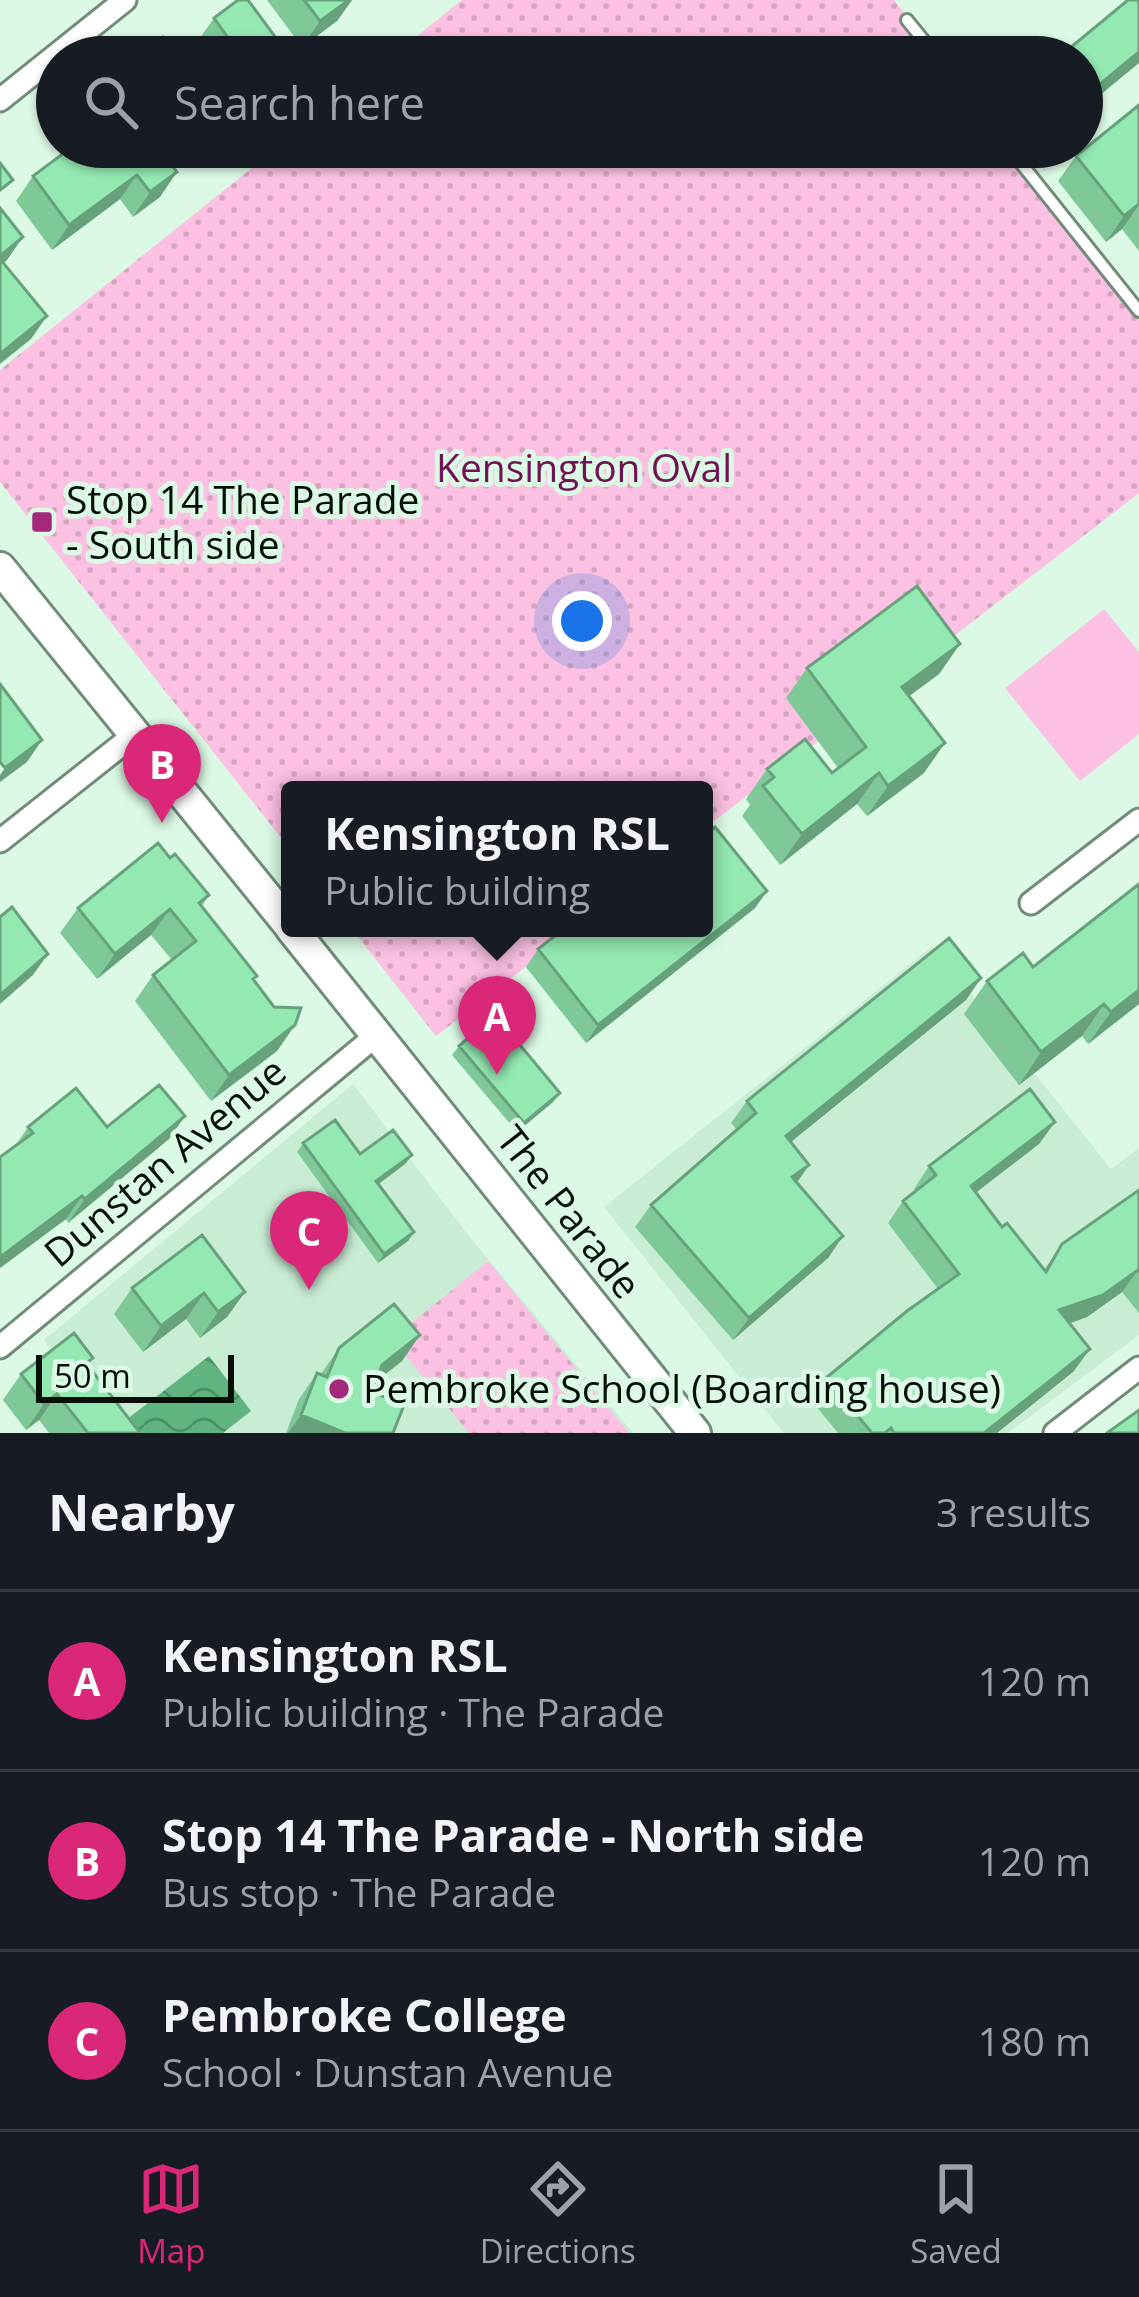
<!DOCTYPE html>
<meta charset="utf-8">
<style>
:root{--surface:#171b24;--page:#20242c;--text:#f1f3f6;--muted:#9ea1a6;--line:#363941;--accent:#db2777}
body{margin:0;font-family:"Open Sans",sans-serif;background:var(--page);color:var(--text)}
.scale{position:absolute;left:36px;bottom:30px;width:198px;box-sizing:border-box;padding-left:12px;border:6px solid #061009;border-top:0;font-size:33px;line-height:42px;white-space:nowrap;color:#061009;-webkit-text-stroke:9px #dbf9e4;paint-order:stroke}
.you{position:absolute;left:582px;top:621px;width:42px;height:42px;margin:-30px;border:9px solid #fff;border-radius:50%;background:#1a73e8;box-shadow:0 0 0 18px #1a73e833}
.badge{display:grid;place-items:center;width:78px;height:78px;border-radius:50%;background:var(--accent);color:#fff;font-size:39px;font-weight:700}
.pin{position:absolute;translate:-50% -99px;filter:drop-shadow(0 3px 6px #0008)}
.pin::after{content:'';position:absolute;top:63px;width:42px;height:36px;background:inherit;clip-path:polygon(0 0,100% 0,50% 100%)}
.popup{position:absolute;left:281px;top:781px;width:432px;height:156px;box-sizing:border-box;display:grid;place-content:center;border-radius:12px;background:var(--surface);filter:drop-shadow(0 3px 9px #0005);font-size:39px;white-space:nowrap;color:var(--muted)}
.popup b{font-size:45px;color:var(--text)}
.popup::after{content:'';position:absolute;left:50%;top:100%;margin-left:-24px;border:24px solid transparent;border-top-color:var(--surface)}
.list{margin:0;padding:0;list-style:none}
h2{display:flex;justify-content:space-between;align-items:center;height:156px;margin:0;padding:0 48px;font-size:51px}
h2 small{font-size:39px;font-weight:400;color:var(--muted)}
.list li{display:grid;grid-template-columns:78px 1fr auto;gap:36px;align-items:center;box-sizing:border-box;height:180px;padding:0 48px;border-top:3px solid var(--line)}
.list b{display:block;font-size:45px;white-space:nowrap}
.list p{margin:0;font-size:39px;white-space:nowrap;color:var(--muted)}
.list em{font-size:39px;font-style:normal;color:var(--muted)}
.icon{flex:none;width:66px;height:66px;fill:none;stroke:currentColor;stroke-width:2;stroke-linecap:round;stroke-linejoin:round}
.map{position:relative;flex:none;width:1139px;height:1433px;overflow:hidden}
.search{position:absolute;background:var(--surface);box-shadow:0 3px 9px #0004;left:36px;right:36px;top:36px;height:132px;display:flex;align-items:center;gap:30px;box-sizing:border-box;padding:0 42px;border-radius:66px;color:var(--muted);font-size:45px}
.sheet{height:696px;background:var(--surface)}
nav{display:flex;justify-content:space-around;align-items:center;box-sizing:border-box;height:168px;border-top:3px solid var(--line);background:var(--surface);font-size:33px;color:var(--muted)}
nav a{display:grid;justify-items:center;gap:6px}
nav .on{color:var(--accent)}
.map>svg:first-child{display:block}
.built{fill:#c9edd4}
.grass{fill:#fbc0e2}
.park{fill:url(#park-dots)}
.water{fill:url(#water-waves)}
.lines{fill:none;stroke-linecap:round;stroke-linejoin:round}
.lane-casing{stroke:#718c79;stroke-width:16}
.street-casing{stroke:#718c79;stroke-width:27}
.secondary-casing{stroke:#718c79;stroke-width:36}
.lane{stroke:#fff;stroke-width:10}
.street{stroke:#fff;stroke-width:21}
.secondary{stroke:#fff;stroke-width:30}
.wall{fill:#7fc898}
.shaded-wall{fill:#68a27c}
.building{fill:#94e8b1;stroke:#68a27c;stroke-width:3}
.poi-dot{fill:#a4287c;stroke:#dbf9e4;stroke-width:4.5}
.labels{text-anchor:middle;stroke-width:10;stroke-linejoin:round;paint-order:stroke}
.park-label{font-size:39px;fill:#701253;stroke:#dbf9e4}
.poi-label{font-size:39px;fill:#061009;stroke:#dbf9e4;text-anchor:start}
.street-label{font-size:39px;fill:#061009;stroke:#dbf9e4}
</style>
<div class="map">
<svg width="1139" height="1433" viewBox="0 0 1139 1433">
<defs>
<pattern id="park-dots" width="8" height="8" patternUnits="userSpaceOnUse" patternTransform="scale(3)"><rect width="8" height="8" fill="#fbc0e2"/><path d="M2 2h.1M6 6h.1" fill="none" stroke="#d6a4c1" stroke-width="1.8" stroke-linecap="round"/></pattern>
<pattern id="water-waves" width="16" height="10" patternUnits="userSpaceOnUse" patternTransform="scale(3)"><rect width="16" height="10" fill="#60b480"/><path d="M0 5q4-4 8 0t8 0" fill="none" stroke="#4d9167"/></pattern>
</defs>
<rect width="100%" height="100%" fill="#dbf9e4"/>
<path class="built" d="M 933,946 L 1111,1169 L 1139,1148 L 1139,1335 L 1008,1433 L 784,1433 L 604,1207 Z
M 353,1084 L 472,1240 L 633,1433 L 112,1433 L 44,1340 Z"/>
<path class="grass" d="M 1104,609 L 1139,652 L 1139,734 L 1080,781 L 1005,688 Z"/>
<path class="park" d="M 462,0 L 894,0 L 938,57 L 391,57 Z
M 278,147 L 1008,147 L 1139,316 L 1139,493 L 704,829 L 704,790 L 290,790 L 290,849 L 0,482 L 0,370 Z
M 351,928 L 576,928 L 436,1036 Z
M 488,1261 L 629,1433 L 469,1433 L 392,1339 Z"/>
<path class="water" d="M 209,1356 L 251,1411 L 223,1433 L 130,1433 L 122,1423 Z"/>
<g class="lines">
<defs>
<path id="lane" d="M 907,20 L 937,57
M 1008,147 L 1139,311"/>
<path id="street" d="M 0,100 L 125,0
M 0,841 L 134,735
M 1031,903 L 1139,820
M 0,1347 L 378,1034
M 1055,1433 L 1139,1368"/>
<path id="secondary" d="M 0,568 L 290,926
M 291,928 L 695,1433"/>
</defs>
<use href="#lane" class="lane-casing"/>
<use href="#street" class="street-casing"/>
<use href="#secondary" class="secondary-casing"/>
<use href="#lane" class="lane"/>
<use href="#street" class="street"/>
<use href="#secondary" class="secondary"/>
</g>
<path class="wall" d="M 267,0 L 352,0 L 337,21 L 302,47 Z
M 214,18 L 290,57 L 207,57 L 197,42 Z
M 1139,105 L 1139,251 L 1122,229 L 1106,242 L 1058,181 L 1076,156 Z
M 65,147 L 195,147 L 172,165 L 160,197 L 133,217 L 120,199 L 52,250 L 16,201 L 33,176 L 68,150 Z
M 960,644 L 939,674 L 909,696 L 924,773 L 867,816 L 857,804 L 780,865 L 742,816 L 750,805 L 746,799 L 767,769 L 832,773 L 838,768 L 786,698 L 807,668 Z
M 170,858 L 209,895 L 202,906 L 274,1007 L 295,1025 L 277,1051 L 211,1101 L 135,1001 L 153,975 L 172,960 L 151,935 L 97,979 L 60,933 L 78,908 Z
M 767,891 L 755,908 L 586,1043 L 526,967 L 538,949 Z
M 1033,967 L 1139,1004 L 1088,1044 L 1082,1036 L 1019,1085 L 964,1014 L 987,981 Z
M 981,978 L 966,1000 L 791,1142 L 797,1183 L 843,1236 L 828,1258 L 733,1340 L 635,1227 L 651,1205 L 737,1130 L 731,1123 L 747,1101 Z
M 459,1046 L 553,1102 L 517,1132 L 452,1055 Z
M 185,1116 L 169,1139 L 68,1223 L 66,1219 L 0,1268 L 0,1157 L 16,1145 L 28,1127 L 107,1127 Z
M 1055,1122 L 1039,1144 L 976,1193 L 1002,1227 L 1044,1270 L 1062,1244 L 1139,1190 L 1139,1313 L 1122,1292 L 1087,1317 L 1069,1324 L 1074,1371 L 997,1433 L 838,1433 L 811,1400 L 826,1378 L 938,1289 L 888,1223 L 903,1201 L 915,1191 L 914,1189 L 929,1166 Z
M 303,1143 L 360,1154 L 412,1155 L 405,1164 L 379,1184 L 414,1232 L 408,1241 L 378,1263 L 297,1152 Z
M 132,1288 L 245,1292 L 227,1317 L 200,1338 L 186,1319 L 143,1352 L 114,1314 Z
M 420,1335 L 402,1361 L 376,1382 L 372,1392 L 393,1433 L 286,1433 L 299,1399 L 317,1373 L 321,1374 L 339,1348 Z
M 93,1358 L 88,1366 L 140,1433 L 49,1433 L 39,1420 L 26,1430 L 3,1400 L 21,1374 Z"/>
<path class="shaded-wall" d="M 349,0 L 352,0 L 337,21 L 302,47 L 320,21 Z
M 1139,52 L 1139,63 L 1082,110 L 1082,99 Z
M 180,147 L 195,147 L 149,182 L 166,158 Z
M 177,172 L 160,197 L 133,217 L 150,192 Z
M 137,175 L 120,199 L 52,250 L 69,225 Z
M 1139,205 L 1122,229 L 1106,242 L 1124,216 Z
M 23,237 L 7,260 L 0,266 L 0,256 Z
M 47,316 L 31,339 L 0,364 L 0,354 Z
M 960,644 L 939,674 L 881,717 L 902,687 Z
M 42,740 L 27,762 L 0,782 L 0,775 L 5,768 Z
M 945,743 L 924,773 L 867,816 L 888,786 Z
M 879,773 L 857,804 L 780,865 L 802,834 Z
M 767,891 L 755,908 L 586,1043 L 598,1025 Z
M 170,909 L 151,935 L 97,979 L 115,954 Z
M 48,954 L 33,975 L 0,1004 L 0,995 Z
M 981,978 L 966,1000 L 771,1158 L 786,1136 Z
M 1139,990 L 1139,1004 L 1088,1044 L 1111,1012 Z
M 1104,1004 L 1082,1036 L 1019,1085 L 1041,1052 Z
M 295,1025 L 277,1051 L 211,1101 L 229,1075 Z
M 560,1093 L 553,1102 L 517,1132 L 524,1123 Z
M 185,1116 L 169,1139 L 68,1223 L 85,1199 Z
M 1055,1122 L 1039,1144 L 955,1208 L 971,1186 Z
M 412,1155 L 405,1164 L 370,1190 L 376,1181 Z
M 809,1165 L 794,1187 L 792,1177 Z
M 82,1196 L 66,1219 L 0,1268 L 0,1257 Z
M 414,1232 L 408,1241 L 378,1263 L 384,1254 Z
M 843,1236 L 828,1258 L 733,1340 L 749,1318 Z
M 1138,1270 L 1122,1292 L 1087,1317 L 1043,1332 L 1059,1310 Z
M 245,1292 L 227,1317 L 200,1338 L 218,1312 Z
M 204,1293 L 186,1319 L 143,1352 L 161,1326 Z
M 420,1335 L 402,1361 L 364,1391 L 382,1365 Z
M 1090,1349 L 1074,1371 L 997,1433 L 984,1433 Z
M 57,1394 L 39,1420 L 26,1430 L 44,1404 Z
M 301,1415 L 345,1433 L 288,1433 Z"/>
<path class="building" d="M 238,0 L 248,0 L 290,57 L 233,57 L 239,53 L 214,18 Z
M 304,0 L 349,0 L 320,21 Z
M 1128,0 L 1139,0 L 1139,52 L 1082,99 L 1082,57 L 1059,57 Z
M 163,37 L 178,57 L 137,57 Z
M 1030,44 L 1041,57 L 1015,57 Z
M 1139,105 L 1139,204 L 1124,216 L 1076,156 Z
M 72,147 L 180,147 L 166,158 L 177,172 L 150,192 L 137,175 L 69,225 L 33,176 Z
M 0,163 L 13,180 L 0,190 Z
M 0,208 L 23,237 L 0,256 Z
M 0,259 L 47,316 L 0,354 Z
M 917,586 L 960,644 L 902,687 L 945,743 L 888,786 L 879,773 L 802,834 L 763,786 L 774,777 L 767,769 L 805,739 L 832,773 L 866,747 L 807,668 Z
M 0,684 L 42,740 L 5,768 L 0,762 Z
M 715,827 L 767,891 L 598,1025 L 538,949 L 565,928 L 704,928 L 704,836 Z
M 158,843 L 170,858 L 175,854 L 209,895 L 199,903 L 257,976 L 253,979 L 274,1007 L 301,1008 L 295,1025 L 229,1075 L 153,975 L 196,941 L 170,909 L 115,954 L 78,908 Z
M 1139,884 L 1139,990 L 1111,1012 L 1104,1004 L 1041,1052 L 987,981 L 1023,953 L 1033,967 Z
M 12,907 L 48,954 L 0,995 L 0,917 Z
M 949,938 L 981,978 L 786,1136 L 809,1165 L 792,1177 L 843,1236 L 749,1318 L 651,1205 L 756,1113 L 747,1101 Z
M 495,1015 L 560,1093 L 524,1123 L 459,1046 Z
M 159,1085 L 185,1116 L 85,1199 L 82,1196 L 0,1257 L 0,1157 L 33,1133 L 28,1127 L 76,1088 L 107,1127 Z
M 1030,1089 L 1055,1122 L 971,1186 L 1002,1227 L 1007,1223 L 1046,1272 L 1062,1244 L 1139,1190 L 1139,1272 L 1138,1270 L 1103,1295 L 1059,1310 L 1090,1349 L 984,1433 L 894,1433 L 891,1428 L 885,1433 L 872,1433 L 826,1378 L 907,1311 L 959,1274 L 903,1201 L 936,1175 L 929,1166 Z
M 335,1120 L 360,1154 L 393,1130 L 412,1155 L 376,1181 L 414,1232 L 384,1254 L 303,1143 Z
M 202,1235 L 245,1292 L 218,1312 L 204,1293 L 161,1326 L 132,1288 Z
M 394,1304 L 420,1335 L 382,1365 L 372,1392 L 404,1405 L 393,1433 L 345,1433 L 301,1415 L 317,1373 L 327,1377 L 339,1348 Z
M 74,1333 L 93,1358 L 86,1363 L 140,1433 L 88,1433 L 57,1394 L 44,1404 L 21,1374 Z
M 1139,1410 L 1139,1433 L 1107,1433 Z"/>
<g class="poi-dot">
<rect x="30" y="510" width="24" height="24" rx="6"/>
<circle cx="339" cy="1389" r="12"/>
</g>
<g class="labels">
<g class="park-label">
<text x="584" y="482">Kensington Oval</text>
</g>
<g class="poi-label">
<text x="66" y="514">Stop 14 The Parade<tspan x="66" dy="45">- South side</tspan></text>
<text x="363" y="1403">Pembroke School (Boarding house)</text>
</g>
<g class="street-label">
<text transform="translate(165 1162) rotate(-40)" y="14">Dunstan Avenue</text>
<text transform="translate(569 1212) rotate(52)" y="14">The Parade</text>
</g>
</g>
</svg>
<div class="scale">50 m</div>
<div class="you"></div>
<div class="pin badge" style="left:497px;top:1075px">A</div>
<div class="popup"><b>Kensington RSL</b>Public building</div>
<div class="pin badge" style="left:162px;top:823px">B</div>
<div class="pin badge" style="left:309px;top:1290px">C</div>
<div class="search"><svg class="icon" aria-label="search" viewBox="0 0 24 24"><circle cx="10" cy="10" r="6"/><path d="M15 15l6 6"/></svg>Search here</div>
</div>
<section class="sheet">
<h2>Nearby<small>3 results</small></h2>
<ul class="list">
<li><span class="badge">A</span><div><b>Kensington RSL</b><p>Public building · The Parade</p></div><em>120 m</em></li>
<li><span class="badge">B</span><div><b>Stop 14 The Parade - North side</b><p>Bus stop · The Parade</p></div><em>120 m</em></li>
<li><span class="badge">C</span><div><b>Pembroke College</b><p>School · Dunstan Avenue</p></div><em>180 m</em></li>
</ul>
</section>
<nav>
<a class="on"><svg class="icon" aria-label="map" viewBox="0 0 24 24"><path d="M3 6l6-2 6 2 6-2v14l-6 2-6-2-6 2zM9 4v14M15 6v14"/></svg>Map</a>
<a><svg class="icon" aria-label="directions" viewBox="0 0 24 24"><path d="M12 3l9 9-9 9-9-9zM9 14v-3h6M13 9l2 2-2 2"/></svg>Directions</a>
<a><svg class="icon" aria-label="saved" viewBox="0 0 24 24"><path d="M7 4h10v16l-5-4-5 4z"/></svg>Saved</a>
</nav>
